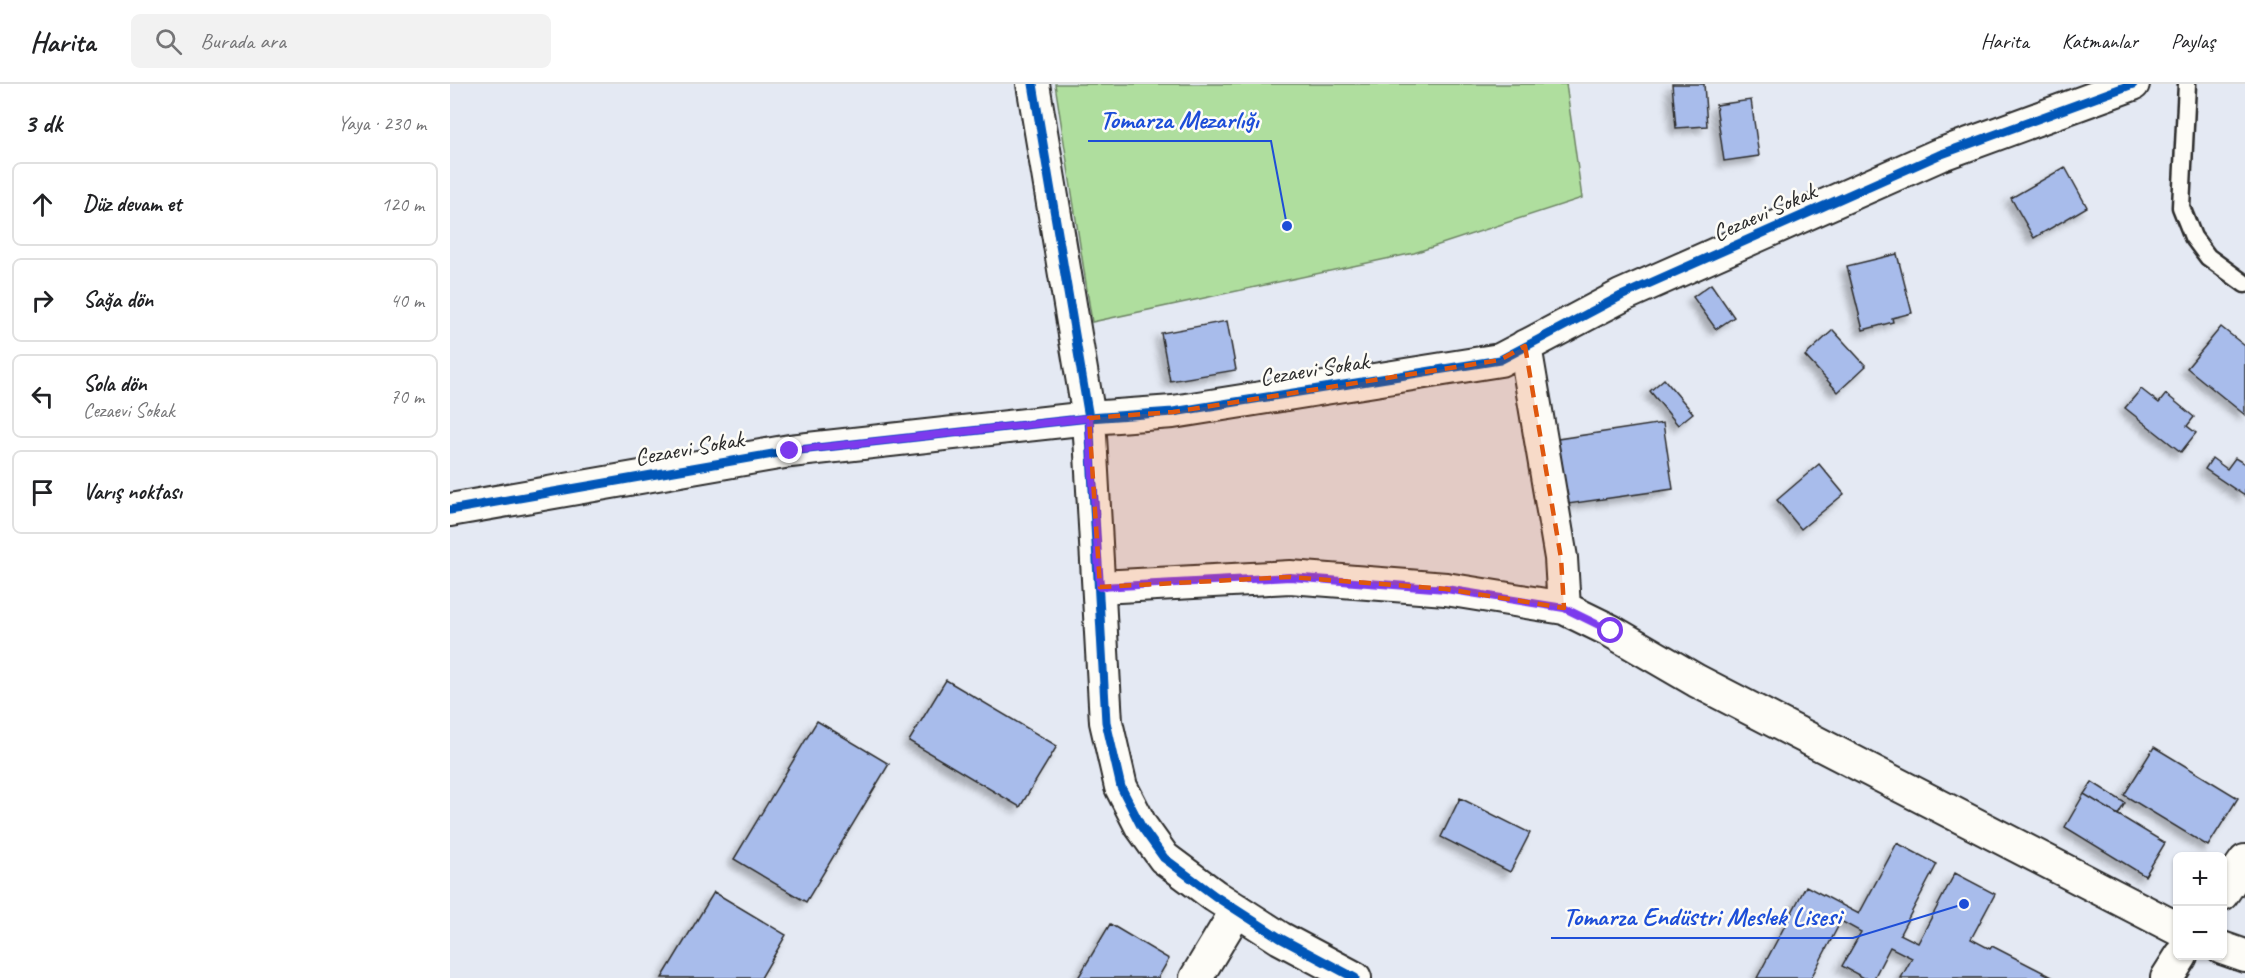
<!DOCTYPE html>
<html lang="tr">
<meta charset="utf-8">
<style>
:root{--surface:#fff;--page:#f2f2f2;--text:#202124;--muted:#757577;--line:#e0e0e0}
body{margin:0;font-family:Caveat,sans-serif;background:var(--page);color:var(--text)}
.controls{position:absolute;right:18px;bottom:18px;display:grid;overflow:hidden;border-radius:9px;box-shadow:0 2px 4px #0004}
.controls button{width:54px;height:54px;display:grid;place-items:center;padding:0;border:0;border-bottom:2px solid var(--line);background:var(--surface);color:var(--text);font:30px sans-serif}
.stop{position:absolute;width:18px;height:18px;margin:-14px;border:4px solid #7c3aed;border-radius:50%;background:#fff}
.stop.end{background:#7c3aed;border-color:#fff;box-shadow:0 2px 6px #0008}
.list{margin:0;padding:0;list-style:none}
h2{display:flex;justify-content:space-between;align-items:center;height:78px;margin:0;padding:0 24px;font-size:26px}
h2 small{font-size:20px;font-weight:400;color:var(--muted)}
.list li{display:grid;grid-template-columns:39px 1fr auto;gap:18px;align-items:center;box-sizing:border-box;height:84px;margin:0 12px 12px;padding:0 12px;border:2px solid var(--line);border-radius:9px}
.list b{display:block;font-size:22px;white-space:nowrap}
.list p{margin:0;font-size:20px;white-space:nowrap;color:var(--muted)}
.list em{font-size:20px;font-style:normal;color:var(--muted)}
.icon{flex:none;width:33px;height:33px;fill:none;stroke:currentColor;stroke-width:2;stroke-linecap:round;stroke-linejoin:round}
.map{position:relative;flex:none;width:1795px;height:894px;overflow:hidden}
header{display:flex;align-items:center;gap:36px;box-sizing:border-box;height:84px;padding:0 30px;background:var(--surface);border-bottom:2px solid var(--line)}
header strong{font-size:28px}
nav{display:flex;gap:33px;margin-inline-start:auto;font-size:21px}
.search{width:420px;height:54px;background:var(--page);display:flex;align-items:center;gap:15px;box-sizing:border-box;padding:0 21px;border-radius:9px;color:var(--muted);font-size:22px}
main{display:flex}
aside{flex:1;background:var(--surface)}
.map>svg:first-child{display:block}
.green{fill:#afde9e;stroke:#6d8464;stroke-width:1.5}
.building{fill:#a8bceb;stroke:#2b2b2b;stroke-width:1.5;filter:url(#shadow)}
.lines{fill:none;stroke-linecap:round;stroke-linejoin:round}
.lane-casing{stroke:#2b2b2b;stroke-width:21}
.street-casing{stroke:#2b2b2b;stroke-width:36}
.lane{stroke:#fdfcf7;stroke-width:16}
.street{stroke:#fdfcf7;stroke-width:32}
.cycleway-casing{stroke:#fdfcf7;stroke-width:13}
.cycleway{stroke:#0057b8;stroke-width:9}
.route{stroke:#7c3aed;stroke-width:8}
.marked{fill:#df570e;fill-opacity:0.2;stroke:#df570e;stroke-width:4.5;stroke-dasharray:12 8;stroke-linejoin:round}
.labels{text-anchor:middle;stroke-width:5;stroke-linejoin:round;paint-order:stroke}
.street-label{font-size:24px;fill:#2b2b2b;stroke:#fdfcf7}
.leader{fill:none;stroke:#1d4ed8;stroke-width:2}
.callout-dot{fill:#1d4ed8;stroke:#fdfcf7;stroke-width:2}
.callout-label{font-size:26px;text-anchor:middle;font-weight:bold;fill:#1d4ed8;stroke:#fdfcf7;stroke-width:5;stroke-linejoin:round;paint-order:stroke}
</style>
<header>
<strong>Harita</strong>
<div class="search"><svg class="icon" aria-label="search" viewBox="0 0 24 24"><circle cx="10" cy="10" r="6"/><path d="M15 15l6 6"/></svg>Burada ara</div>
<nav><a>Harita</a><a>Katmanlar</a><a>Paylaş</a></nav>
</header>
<main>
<aside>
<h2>3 dk<small>Yaya · 230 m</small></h2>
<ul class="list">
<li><svg class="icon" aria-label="ahead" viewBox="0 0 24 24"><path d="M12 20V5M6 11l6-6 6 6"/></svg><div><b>Düz devam et</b></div><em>120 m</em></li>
<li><svg class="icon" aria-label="right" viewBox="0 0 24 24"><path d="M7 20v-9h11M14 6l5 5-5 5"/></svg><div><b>Sağa dön</b></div><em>40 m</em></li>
<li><svg class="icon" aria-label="left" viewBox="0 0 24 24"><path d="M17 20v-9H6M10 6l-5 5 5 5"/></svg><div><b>Sola dön</b><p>Cezaevi Sokak</p></div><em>70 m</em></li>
<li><svg class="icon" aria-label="arrive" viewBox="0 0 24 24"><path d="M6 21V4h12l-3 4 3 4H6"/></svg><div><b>Varış noktası</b></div></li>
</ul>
</aside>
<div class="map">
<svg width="1795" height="894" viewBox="0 0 1795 894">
<defs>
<filter id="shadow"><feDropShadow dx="-5.5" dy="5.5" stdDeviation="3" flood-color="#0004"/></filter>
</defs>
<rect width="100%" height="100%" fill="#e4e9f3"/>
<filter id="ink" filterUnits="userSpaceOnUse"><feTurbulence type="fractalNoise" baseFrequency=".0167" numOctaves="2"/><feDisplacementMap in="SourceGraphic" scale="12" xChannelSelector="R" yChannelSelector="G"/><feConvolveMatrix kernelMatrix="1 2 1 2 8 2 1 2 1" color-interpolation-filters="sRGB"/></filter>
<g filter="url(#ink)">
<path class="green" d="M 605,0 L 1116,0 L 1132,114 L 964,169 L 642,238 Z"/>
<path class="building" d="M 1222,0 L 1254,0 L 1257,42 L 1226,44 Z
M 1301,16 L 1309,72 L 1274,77 L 1266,21 Z
M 1615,83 L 1637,123 L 1584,154 L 1561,114 Z
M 1447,170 L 1462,229 L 1442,234 L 1443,238 L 1413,246 L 1397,182 Z
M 1261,200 L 1284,233 L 1266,245 L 1243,213 Z
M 777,237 L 786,286 L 720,297 L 711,249 Z
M 1771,243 L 1795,262 L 1795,331 L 1737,284 Z
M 1383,246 L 1416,282 L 1388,308 L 1355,272 Z
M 1214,295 L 1243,329 L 1228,341 L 1200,307 Z
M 1691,305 L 1709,319 L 1716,310 L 1744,333 L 1737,342 L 1746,349 L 1731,368 L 1675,324 Z
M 1213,339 L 1223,405 L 1118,420 L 1108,355 Z
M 1762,374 L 1777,385 L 1785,374 L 1795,380 L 1795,412 L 1755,385 Z
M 1369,380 L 1394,410 L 1351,445 L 1327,416 Z
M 496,596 L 607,662 L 570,723 L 459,657 Z
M 367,637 L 439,680 L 356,818 L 284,775 Z
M 1704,663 L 1788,714 L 1758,762 L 1674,711 Z
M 1642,698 L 1675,719 L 1668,731 L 1634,710 Z
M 1634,710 L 1715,759 L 1695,792 L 1615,743 Z
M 1010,714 L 1080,749 L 1060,788 L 991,753 Z
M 1447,759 L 1487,780 L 1450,850 L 1468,859 L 1505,789 L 1545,810 L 1521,855 L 1540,865 L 1542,862 L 1604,894 L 1451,894 L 1462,874 L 1440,863 L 1424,894 L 1414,894 L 1392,882 L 1411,848 L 1391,837 L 1361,894 L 1307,894 L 1356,802 L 1409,830 Z
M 264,808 L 336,851 L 311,894 L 212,894 Z
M 660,840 L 719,875 L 708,894 L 628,894 Z"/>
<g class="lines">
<defs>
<path id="lane" d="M 1737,0 L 1731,123 L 1743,153 L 1758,173 L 1795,200"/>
<path id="street" d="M 583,0 L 639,334 L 656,638 L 671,703 L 691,742 L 714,774 L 765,812 L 830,854 L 905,894
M 1075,262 L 1111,474 L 1114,524 L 1161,547 L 1247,597 L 1728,845
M 0,426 L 340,367 L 639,334 L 723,328 L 1050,276 L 1171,212 L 1489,71 L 1683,0
M 650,503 L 840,493 L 996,505 L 1114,524
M 1772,810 L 1795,777
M 1772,864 L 1795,872
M 746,894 L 787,826
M 1717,894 L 1731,872"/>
</defs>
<use href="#lane" class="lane-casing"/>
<use href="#street" class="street-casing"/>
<use href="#lane" class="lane"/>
<use href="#street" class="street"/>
<defs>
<path id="cycleway" d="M 583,0 L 639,334 L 656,638 L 671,703 L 691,742 L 714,774 L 765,812 L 830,854 L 905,894
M 0,426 L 340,367 L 639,334 L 723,328 L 1050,276 L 1171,212 L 1489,71 L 1683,0"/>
</defs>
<use href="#cycleway" class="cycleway-casing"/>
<use href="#cycleway" class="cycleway"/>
</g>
</g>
<g class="lines" filter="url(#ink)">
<path class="route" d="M 340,367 L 639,334 L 650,503 L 840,493 L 996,505 L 1114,524 L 1161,547"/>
</g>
<path class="marked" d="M 1075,262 L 1111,474 L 1114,524 L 996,505 L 840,493 L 650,503 L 639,334 L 723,328 L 1050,276 Z"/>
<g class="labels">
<g class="street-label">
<text transform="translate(1314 128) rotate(-24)" y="8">Cezaevi Sokak</text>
<text transform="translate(864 285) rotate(-9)" y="8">Cezaevi Sokak</text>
<text transform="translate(239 364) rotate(-10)" y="8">Cezaevi Sokak</text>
</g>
</g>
<path class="leader" d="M837 142L821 57H638M1514 820L1403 854H1101"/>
<g class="callout-dot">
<circle cx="837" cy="142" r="6"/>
<circle cx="1514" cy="820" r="6"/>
</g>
<g class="callout-label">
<text x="729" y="44">Tomarza Mezarlığı</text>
<text x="1252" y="841">Tomarza Endüstri Meslek Lisesi</text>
</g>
</svg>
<div class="controls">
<button>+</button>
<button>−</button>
</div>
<div class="stop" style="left:1161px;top:547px"></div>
<div class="stop end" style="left:340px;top:367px"></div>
</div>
</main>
